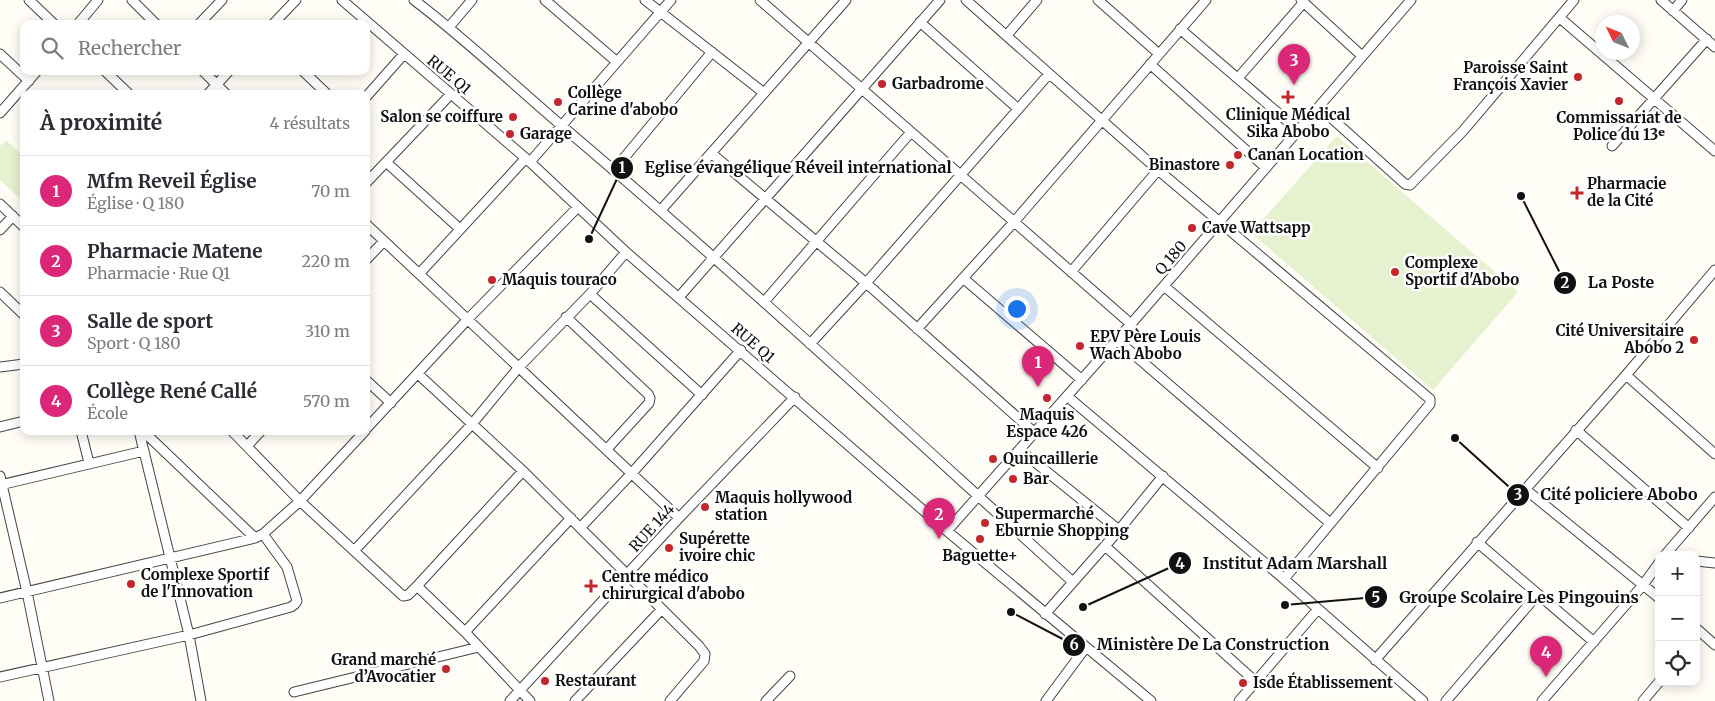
<!DOCTYPE html>
<html lang="fr">
<meta charset="utf-8">
<style>
:root{--surface:#fff;--page:#f7f7f7;--text:#2b2b33;--muted:#7c7c81;--line:#e1e1e2;--accent:#db2777}
body{margin:0;font-family:Merriweather,serif;background:var(--page);color:var(--text)}
.controls{position:absolute;right:15px;bottom:15px;display:grid;overflow:hidden;border-radius:10px;box-shadow:0 2px 12px #0003}
.controls button{width:45px;height:45px;display:grid;place-items:center;padding:0;border:0;border-bottom:1px solid var(--line);background:var(--surface);color:var(--text);font:25px sans-serif}
.compass{position:absolute;left:1595px;top:15px;width:45px;height:45px;border-radius:50%;background:var(--surface);box-shadow:0 2px 12px #0003;rotate:313deg}
.you{position:absolute;left:1016px;top:308px;width:18px;height:18px;margin:-12px;border:4px solid #fff;border-radius:50%;background:#1a73e8;box-shadow:0 0 0 8px #1a73e833}
.badge{display:grid;place-items:center;width:32px;height:32px;border-radius:50%;background:var(--accent);color:#fff;font-size:16px;font-weight:700}
.pin{position:absolute;translate:-50% -41px;filter:drop-shadow(0 1px 2px #0008)}
.pin::after{content:'';position:absolute;top:26px;width:18px;height:15px;background:inherit;clip-path:polygon(0 0,100% 0,50% 100%)}
.list{margin:0;padding:0;list-style:none}
h2{display:flex;justify-content:space-between;align-items:center;height:65px;margin:0;padding:0 20px;font-size:21px}
h2 small{font-size:16px;font-weight:400;color:var(--muted)}
.list li{display:grid;grid-template-columns:32px 1fr auto;gap:15px;align-items:center;box-sizing:border-box;height:70px;padding:0 20px;border-top:1px solid var(--line)}
.list b{display:block;font-size:19px;white-space:nowrap}
.list p{margin:0;font-size:16px;white-space:nowrap;color:var(--muted)}
.list em{font-size:16px;font-style:normal;color:var(--muted)}
.icon{flex:none;width:28px;height:28px;fill:none;stroke:currentColor;stroke-width:2;stroke-linecap:round;stroke-linejoin:round}
.map{position:relative;flex:none;width:1715px;height:701px;overflow:hidden}
.search{position:absolute;background:var(--surface);box-shadow:0 2px 12px #0003;left:20px;top:20px;width:350px;height:55px;display:flex;align-items:center;gap:12px;box-sizing:border-box;padding:0 18px;border-radius:10px;color:var(--muted);font-size:19px}
.panel{position:absolute;background:var(--surface);box-shadow:0 2px 12px #0003;left:20px;top:90px;width:350px;height:345px;border-radius:10px}
.map>svg:first-child{display:block}
.pitch{fill:#e6f2cf}
.lines{fill:none;stroke-linecap:round;stroke-linejoin:round}
.minor-casing{stroke:#444;stroke-width:11}
.minor{stroke:#fff;stroke-width:9}
.poi-dot{fill:#c4262e;stroke:#fff;stroke-width:2}
.labels{text-anchor:middle;stroke-width:5;stroke-linejoin:round;paint-order:stroke}
.poi-label{font-size:15px;font-weight:bold;fill:#111;stroke:#fff;text-anchor:start}
.street-label{font-size:15px;fill:#111;stroke:#fff}
.leader{fill:none;stroke:#111;stroke-width:2}
.callout-dot{fill:#111;stroke:#fff;stroke-width:2}
.mark-label{font-size:15px;text-anchor:middle;font-weight:bold;fill:#fff}
.callout-label{font-size:16px;text-anchor:middle;font-weight:bold;fill:#111;stroke:#fff;stroke-width:5;stroke-linejoin:round;paint-order:stroke}
</style>
<div class="map">
<svg width="1715" height="701" viewBox="0 0 1715 701">
<rect width="100%" height="100%" fill="#fffdf5"/>
<path class="pitch" d="M 1337,136 L 1518,292 L 1433,390 L 1251,233 Z
M 6,140 L 24,157 L 24,199 L 22,201 L 0,180 L 0,146 Z"/>
<g class="lines">
<defs>
<path id="minor" d="M 29,0 L 54,24
M 132,0 L 156,24
M 342,0 L 530,162 L 626,252 L 947,531 L 1151,701
M 414,0 C 468,41 517,88 569,132 C 741,278 906,431 1073,582
M 545,0 L 617,62
M 645,0 L 764,93
M 760,0 L 1131,324
M 966,0 L 1158,170 L 1430,399 L 1430,404 L 1284,579
M 1098,0 L 1159,54
M 1301,0 L 1362,56
M 1661,0 L 1715,47
M 1673,11 L 1682,0
M 1560,18 L 1715,151
M 920,22 L 1017,108
M 78,24 L 98,0
M 199,24 L 222,0
M 273,24 L 296,0
M 449,27 L 472,0
M 1180,29 L 1299,131
M 1007,35 L 1037,0
M 0,54 L 29,81
M 1150,64 L 1266,168
M 105,71 L 129,94
M 203,71 L 226,94
M 303,71 L 327,94
M 1238,78 L 1304,2
M 208,94 L 229,71
M 366,97 L 404,54
M 1319,107 L 1405,184 L 1410,185 L 1463,131 L 1574,0
M 0,113 L 37,71
M 1612,146 L 1707,39
M 711,153 L 866,283 L 1035,433
M 386,162 L 460,229
M 530,162 L 671,0
M 614,170 L 712,52
M 366,183 L 451,94
M 0,204 L 24,227
M 661,210 L 846,0
M 366,224 L 679,518
M 0,230 L 13,216
M 366,260 L 384,241
M 1071,272 L 1158,170
M 419,274 L 525,159
M 963,278 L 1082,380
M 1164,286 L 1378,468
M 0,292 L 24,315
M 590,294 L 702,395
M 679,297 L 940,0
M 764,302 L 911,132
M 566,317 L 648,394 L 650,398 L 649,403 L 607,449
M 917,329 L 1014,222 L 1206,0
M 1117,340 L 1330,523
M 810,344 L 866,283 L 1049,74
M 0,367 L 24,364
M 418,374 L 523,471 L 699,646 L 705,654 L 704,661 L 670,701
M 1626,375 L 1715,454
M 366,380 L 391,403
M 1068,397 L 1284,579 L 1423,701
M 0,427 L 24,421
M 366,429 L 467,320 L 578,207
M 1576,430 L 1689,528
M 81,431 L 89,463
M 139,431 L 189,635 L 201,701
M 143,431 L 255,538
M 232,431 L 300,501 L 403,596 L 408,595 L 417,586 L 523,471
M 247,446 L 261,431
M 1020,450 L 1119,530
M 0,476 L 27,592 L 49,701
M 0,485 L 144,451
M 1525,489 L 1659,598
M 581,527 L 632,473 L 741,350
M 947,531 L 1131,324 L 1411,0
M 1477,542 L 1594,642
M 1105,546 L 1256,682
M 354,551 L 472,424 L 519,367 L 590,294 L 626,252
M 1665,555 L 1715,497
M 1696,561 L 1715,563
M 417,586 L 465,632 L 530,701
M 0,598 L 255,538 L 263,534 L 300,501 L 365,431
M 1045,614 L 1119,530 L 1163,476
M 1696,628 L 1715,645
M 465,632 L 571,518
M 1375,660 L 1626,375 L 1715,270
M 0,677 L 189,635 L 291,607 L 295,604 L 297,601 L 287,567 L 263,534
M 294,692 L 479,647
M 510,701 L 679,518 L 795,397
M 575,701 L 662,609
M 766,701 L 790,676
M 1046,701 L 1086,647
M 1239,701 L 1318,609
M 1446,701 L 1538,594
M 1542,701 L 1643,585 L 1659,563
M 1643,701 L 1659,682"/>
</defs>
<use href="#minor" class="minor-casing"/>
<use href="#minor" class="minor"/>
</g>
<g class="poi-dot">
<circle cx="1578" cy="77" r="5"/>
<circle cx="882" cy="84" r="5"/>
<path d="M1285.5 89.5h5v5h5v5h-5v5h-5v-5h-5v-5h5z"/>
<circle cx="1619" cy="101" r="5"/>
<circle cx="558" cy="102" r="5"/>
<circle cx="513" cy="117" r="5"/>
<circle cx="510" cy="134" r="5"/>
<circle cx="1238" cy="155" r="5"/>
<circle cx="1230" cy="165" r="5"/>
<path d="M1574.5 185.5h5v5h5v5h-5v5h-5v-5h-5v-5h5z"/>
<circle cx="1192" cy="228" r="5"/>
<circle cx="1395" cy="272" r="5"/>
<circle cx="492" cy="280" r="5"/>
<circle cx="1694" cy="340" r="5"/>
<circle cx="1080" cy="346" r="5"/>
<circle cx="1047" cy="398" r="5"/>
<circle cx="993" cy="459" r="5"/>
<circle cx="1013" cy="479" r="5"/>
<circle cx="705" cy="507" r="5"/>
<circle cx="985" cy="523" r="5"/>
<circle cx="980" cy="539" r="5"/>
<circle cx="669" cy="548" r="5"/>
<circle cx="131" cy="584" r="5"/>
<path d="M588.5 578.5h5v5h5v5h-5v5h-5v-5h-5v-5h5z"/>
<circle cx="446" cy="669" r="5"/>
<circle cx="545" cy="681" r="5"/>
<circle cx="1243" cy="683" r="5"/>
</g>
<g class="labels">
<g class="poi-label">
<text x="1568" y="73" text-anchor="end">Paroisse Saint<tspan x="1568" dy="17">François Xavier</tspan></text>
<text x="892" y="89">Garbadrome</text>
<text x="568" y="98">Collège<tspan x="568" dy="17">Carine d'abobo</tspan></text>
<text x="1288" y="120" text-anchor="middle">Clinique Médical<tspan x="1288" dy="17">Sika Abobo</tspan></text>
<text x="503" y="122" text-anchor="end">Salon se coiffure</text>
<text x="1619" y="123" text-anchor="middle">Commissariat de<tspan x="1619" dy="17">Police du 13ᵉ</tspan></text>
<text x="520" y="139">Garage</text>
<text x="1248" y="160">Canan Location</text>
<text x="1220" y="170" text-anchor="end">Binastore</text>
<text x="1587" y="189">Pharmacie<tspan x="1587" dy="17">de la Cité</tspan></text>
<text x="1202" y="233">Cave Wattsapp</text>
<text x="1405" y="268">Complexe<tspan x="1405" dy="17">Sportif d'Abobo</tspan></text>
<text x="502" y="285">Maquis touraco</text>
<text x="1684" y="336" text-anchor="end">Cité Universitaire<tspan x="1684" dy="17">Abobo 2</tspan></text>
<text x="1090" y="342">EPV Père Louis<tspan x="1090" dy="17">Wach Abobo</tspan></text>
<text x="1047" y="420" text-anchor="middle">Maquis<tspan x="1047" dy="17">Espace 426</tspan></text>
<text x="1003" y="464">Quincaillerie</text>
<text x="1023" y="484">Bar</text>
<text x="715" y="503">Maquis hollywood<tspan x="715" dy="17">station</tspan></text>
<text x="995" y="519">Supermarché<tspan x="995" dy="17">Eburnie Shopping</tspan></text>
<text x="679" y="544">Supérette<tspan x="679" dy="17">ivoire chic</tspan></text>
<text x="980" y="561" text-anchor="middle">Baguette+</text>
<text x="141" y="580">Complexe Sportif<tspan x="141" dy="17">de l'Innovation</tspan></text>
<text x="602" y="582">Centre médico<tspan x="602" dy="17">chirurgical d'abobo</tspan></text>
<text x="436" y="665" text-anchor="end">Grand marché<tspan x="436" dy="17">d’Avocatier</tspan></text>
<text x="555" y="686">Restaurant</text>
<text x="1253" y="688">Isde Établissement</text>
</g>
<g class="street-label">
<text transform="translate(449 75) rotate(40)" y="5">RUE Q1</text>
<text transform="translate(1171 258) rotate(-49)" y="5">Q 180</text>
<text transform="translate(753 343) rotate(41)" y="5">RUE Q1</text>
<text transform="translate(652 528) rotate(-48)" y="5">RUE 144</text>
</g>
</g>
<path class="leader" d="M589 239L622 168M1521 196L1565 283M1455 438L1518 495M1083 607L1180 563M1285 605L1376 597M1011 612L1074 645"/>
<g class="callout-dot">
<circle cx="589" cy="239" r="5"/>
<circle cx="1521" cy="196" r="5"/>
<circle cx="1455" cy="438" r="5"/>
<circle cx="1083" cy="607" r="5"/>
<circle cx="1285" cy="605" r="5"/>
<circle cx="1011" cy="612" r="5"/>
<circle cx="622" cy="168" r="12"/>
<circle cx="1565" cy="283" r="12"/>
<circle cx="1518" cy="495" r="12"/>
<circle cx="1180" cy="563" r="12"/>
<circle cx="1376" cy="597" r="12"/>
<circle cx="1074" cy="645" r="12"/>
</g>
<g class="mark-label">
<text x="622" y="173">1</text>
<text x="1565" y="288">2</text>
<text x="1518" y="500">3</text>
<text x="1180" y="569">4</text>
<text x="1376" y="603">5</text>
<text x="1074" y="650">6</text>
</g>
<g class="callout-label">
<text x="798" y="173">Eglise évangélique Réveil international</text>
<text x="1621" y="288">La Poste</text>
<text x="1619" y="500">Cité policiere Abobo</text>
<text x="1295" y="569">Institut Adam Marshall</text>
<text x="1519" y="603">Groupe Scolaire Les Pingouins</text>
<text x="1213" y="650">Ministère De La Construction</text>
</g>
</svg>
<div class="controls">
<button>+</button>
<button>−</button>
<button><svg class="icon" aria-label="locate" viewBox="0 0 24 24"><circle cx="12" cy="12" r="6"/><path d="M12 2v4M12 18v4M2 12h4M18 12h4"/></svg></button>
</div>
<svg class="compass" viewBox="-18 -18 36 36"><path d="M0-13l5 13h-10z" fill="#e53935"/><path d="M0 13l5-13h-10z" fill="#7c7c81"/></svg>
<div class="you"></div>
<div class="pin badge" style="left:1038px;top:387px">1</div>
<div class="pin badge" style="left:939px;top:539px">2</div>
<div class="pin badge" style="left:1294px;top:85px">3</div>
<div class="pin badge" style="left:1546px;top:677px">4</div>
<div class="search"><svg class="icon" aria-label="search" viewBox="0 0 24 24"><circle cx="10" cy="10" r="6"/><path d="M15 15l6 6"/></svg>Rechercher</div>
<section class="panel">
<h2>À proximité<small>4 résultats</small></h2>
<ul class="list">
<li><span class="badge">1</span><div><b>Mfm Reveil Église</b><p>Église · Q 180</p></div><em>70 m</em></li>
<li><span class="badge">2</span><div><b>Pharmacie Matene</b><p>Pharmacie · Rue Q1</p></div><em>220 m</em></li>
<li><span class="badge">3</span><div><b>Salle de sport</b><p>Sport · Q 180</p></div><em>310 m</em></li>
<li><span class="badge">4</span><div><b>Collège René Callé</b><p>École</p></div><em>570 m</em></li>
</ul>
</section>
</div>
